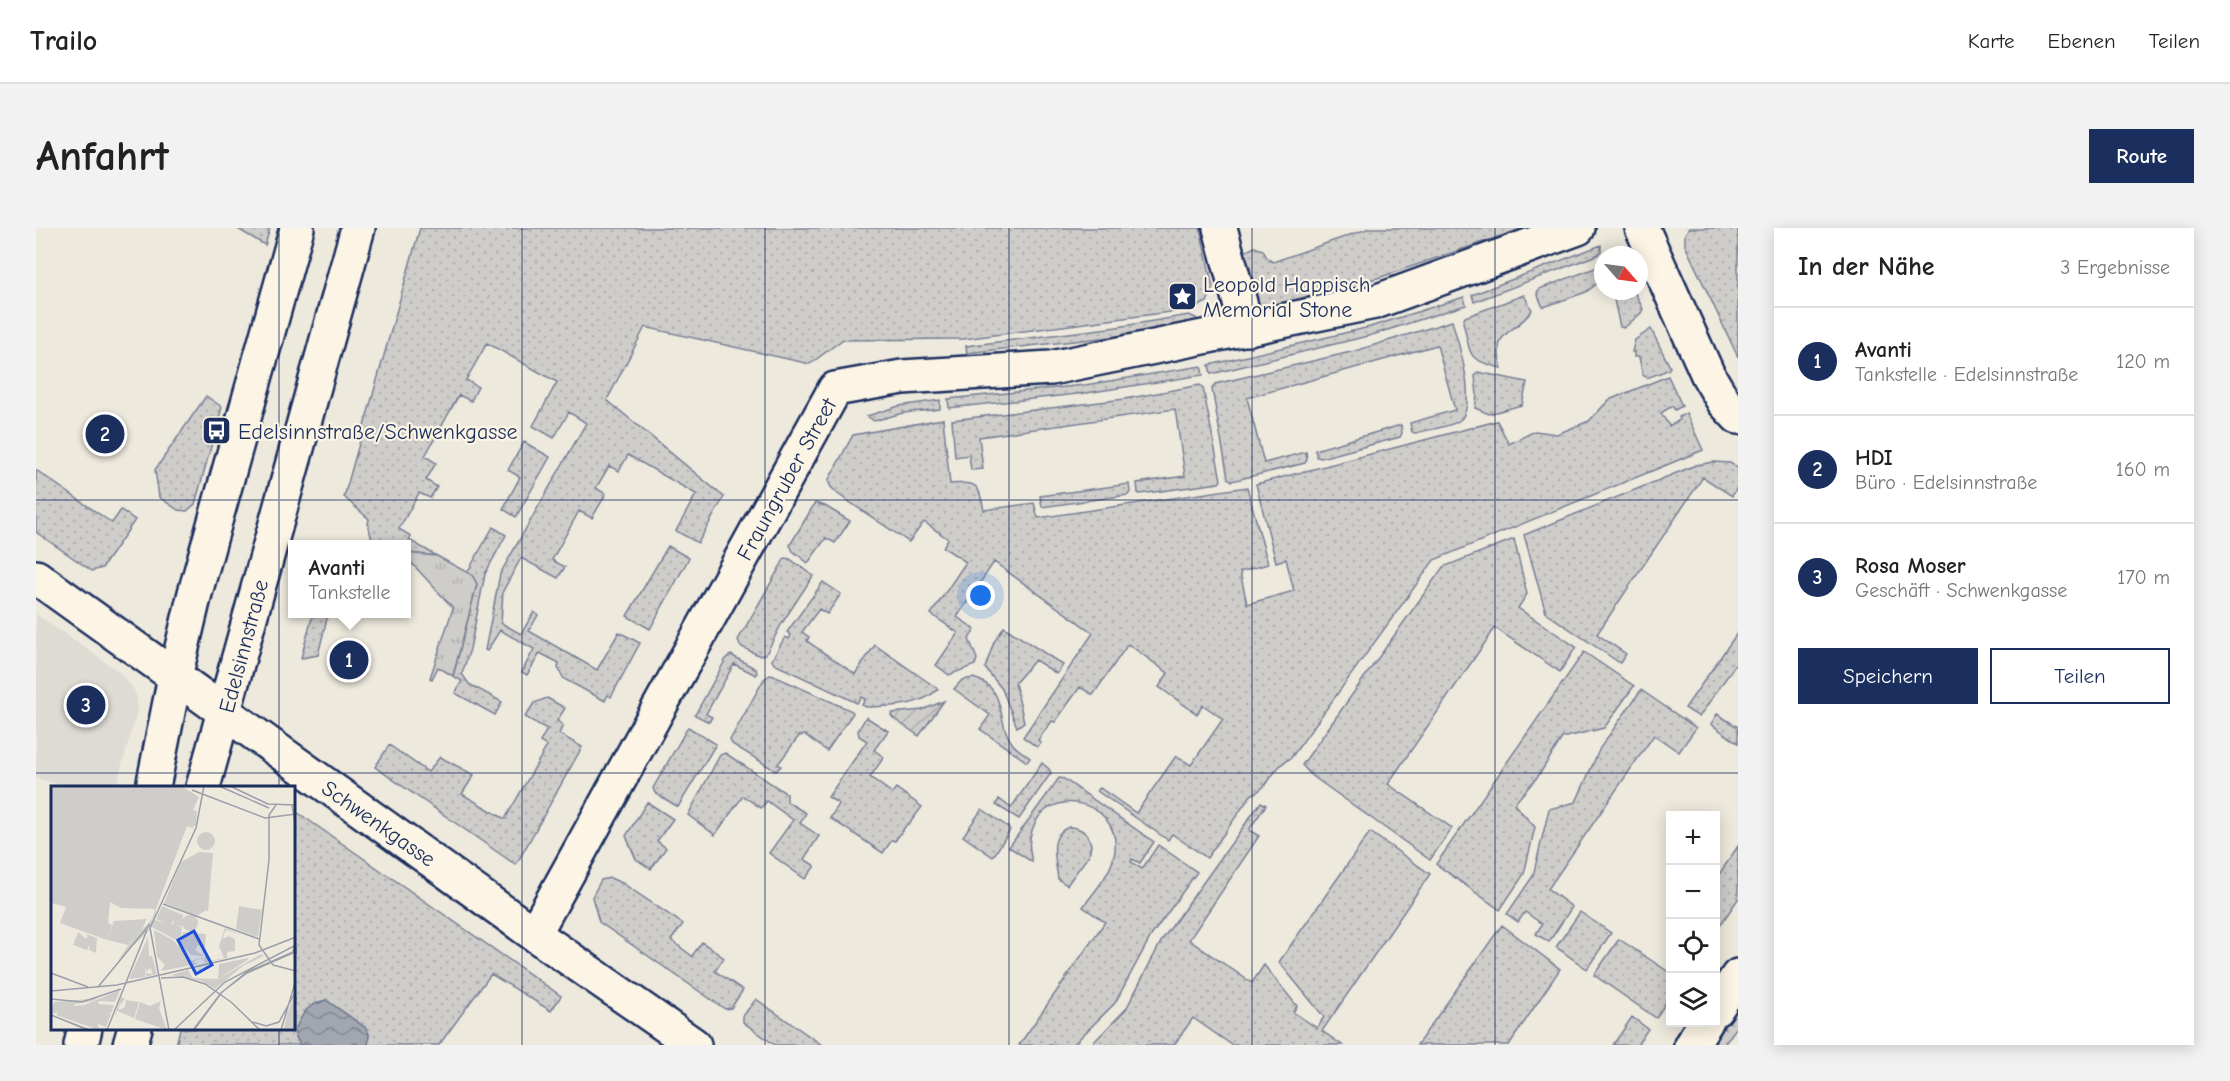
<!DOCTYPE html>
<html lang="de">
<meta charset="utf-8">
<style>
:root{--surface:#fff;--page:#f2f2f2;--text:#222;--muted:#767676;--line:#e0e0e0;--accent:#1b2f5e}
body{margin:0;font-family:"Comic Neue",sans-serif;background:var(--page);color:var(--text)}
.controls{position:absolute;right:18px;bottom:18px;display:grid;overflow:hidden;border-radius:0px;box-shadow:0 3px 15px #0003}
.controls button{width:54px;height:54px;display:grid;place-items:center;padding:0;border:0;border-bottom:2px solid var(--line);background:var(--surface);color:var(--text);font:30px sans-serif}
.compass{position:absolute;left:1558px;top:18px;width:54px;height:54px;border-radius:50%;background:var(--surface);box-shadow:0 3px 15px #0003;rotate:118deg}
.you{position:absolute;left:945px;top:368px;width:21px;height:21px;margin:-15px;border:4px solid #fff;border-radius:50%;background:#1a73e8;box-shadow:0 0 0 9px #1a73e833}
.badge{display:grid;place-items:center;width:39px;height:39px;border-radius:50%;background:var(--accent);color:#fff;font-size:20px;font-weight:700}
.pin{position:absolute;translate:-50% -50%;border:3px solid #fff;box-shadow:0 2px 6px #0006}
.popup{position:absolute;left:252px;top:312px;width:123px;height:78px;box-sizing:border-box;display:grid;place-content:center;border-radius:0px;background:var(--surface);filter:drop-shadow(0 2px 4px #0005);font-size:20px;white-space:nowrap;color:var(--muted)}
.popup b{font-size:22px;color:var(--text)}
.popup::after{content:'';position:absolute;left:50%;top:100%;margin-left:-12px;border:12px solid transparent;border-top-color:var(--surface)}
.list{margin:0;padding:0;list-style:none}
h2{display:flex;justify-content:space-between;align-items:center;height:78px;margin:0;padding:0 24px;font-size:26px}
h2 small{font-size:20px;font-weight:400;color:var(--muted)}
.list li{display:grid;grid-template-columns:39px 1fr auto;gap:18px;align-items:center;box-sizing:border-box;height:108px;padding:0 24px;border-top:2px solid var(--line)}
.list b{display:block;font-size:22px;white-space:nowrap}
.list p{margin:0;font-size:20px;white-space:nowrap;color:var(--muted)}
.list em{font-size:20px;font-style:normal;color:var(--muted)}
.actions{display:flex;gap:12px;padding:18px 24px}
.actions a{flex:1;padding:14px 0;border:2px solid var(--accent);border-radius:0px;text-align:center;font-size:21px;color:var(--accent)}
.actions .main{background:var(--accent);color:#fff}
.icon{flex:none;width:33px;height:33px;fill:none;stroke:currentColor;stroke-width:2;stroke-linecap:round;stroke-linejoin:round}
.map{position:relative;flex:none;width:1702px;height:817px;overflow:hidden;border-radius:0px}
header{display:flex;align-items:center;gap:36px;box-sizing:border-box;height:84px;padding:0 30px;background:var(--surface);border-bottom:2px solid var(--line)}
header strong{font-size:28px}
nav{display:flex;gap:33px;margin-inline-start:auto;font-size:21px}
.intro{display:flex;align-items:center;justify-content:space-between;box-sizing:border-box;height:144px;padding:0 36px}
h1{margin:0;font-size:42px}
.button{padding:15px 27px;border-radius:0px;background:var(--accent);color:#fff;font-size:21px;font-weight:700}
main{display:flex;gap:36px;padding:0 36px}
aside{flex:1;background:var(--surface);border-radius:0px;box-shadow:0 3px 15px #0003}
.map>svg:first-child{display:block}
.built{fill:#dedbd4}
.grass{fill:url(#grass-dots);stroke:#757e94;stroke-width:1.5}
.park{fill:url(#park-tufts);stroke:#757e94;stroke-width:1.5}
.garden{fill:url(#garden-furrows);stroke:#757e94;stroke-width:1.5}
.water{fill:url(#water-waves);stroke:#6c778f;stroke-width:1.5}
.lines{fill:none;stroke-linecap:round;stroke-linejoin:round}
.minor-casing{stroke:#1b2f5e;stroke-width:38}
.major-casing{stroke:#1b2f5e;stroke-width:38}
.minor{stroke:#fcf5e5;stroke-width:33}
.major{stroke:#fcf5e5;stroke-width:33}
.grid{fill:none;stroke:#1b2f5e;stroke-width:1.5;stroke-opacity:0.55}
.labels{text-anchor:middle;stroke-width:4.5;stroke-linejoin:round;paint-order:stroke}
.poi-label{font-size:22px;fill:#1b2f5e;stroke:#fcf5e5;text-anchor:start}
.street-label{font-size:22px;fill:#1b2f5e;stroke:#fcf5e5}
.inset-road{fill:none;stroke:#9a9faa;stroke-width:1.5}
.view{fill:#1d4ed8;fill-opacity:0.15;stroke:#1d4ed8;stroke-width:3}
.inset-edge{fill:none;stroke:#1b2f5e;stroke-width:3}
</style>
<header>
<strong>Trailo</strong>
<nav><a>Karte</a><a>Ebenen</a><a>Teilen</a></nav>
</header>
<div class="intro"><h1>Anfahrt</h1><a class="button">Route</a></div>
<main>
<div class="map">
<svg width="1702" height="817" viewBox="0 0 1702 817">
<defs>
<pattern id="grass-dots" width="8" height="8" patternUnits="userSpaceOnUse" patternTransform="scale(1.5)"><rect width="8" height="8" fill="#cfcdca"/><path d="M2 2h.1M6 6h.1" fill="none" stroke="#b1b0b0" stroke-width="1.8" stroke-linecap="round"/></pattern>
<pattern id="park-tufts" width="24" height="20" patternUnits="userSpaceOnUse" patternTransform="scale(1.5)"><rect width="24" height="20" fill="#cfcdca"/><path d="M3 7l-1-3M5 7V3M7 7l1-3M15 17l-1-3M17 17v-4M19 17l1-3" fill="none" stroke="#b1b0b0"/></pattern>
<pattern id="garden-furrows" width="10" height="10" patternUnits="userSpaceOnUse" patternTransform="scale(1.5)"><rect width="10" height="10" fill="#cfcdca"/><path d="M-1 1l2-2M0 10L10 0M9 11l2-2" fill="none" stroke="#b1b0b0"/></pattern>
<pattern id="water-waves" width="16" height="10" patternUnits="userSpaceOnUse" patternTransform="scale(1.5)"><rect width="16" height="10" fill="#a2a7af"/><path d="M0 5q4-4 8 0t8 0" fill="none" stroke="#838892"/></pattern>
</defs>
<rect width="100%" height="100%" fill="#eee9dd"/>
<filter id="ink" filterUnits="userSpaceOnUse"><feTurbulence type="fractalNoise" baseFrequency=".0167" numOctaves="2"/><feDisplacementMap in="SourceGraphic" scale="12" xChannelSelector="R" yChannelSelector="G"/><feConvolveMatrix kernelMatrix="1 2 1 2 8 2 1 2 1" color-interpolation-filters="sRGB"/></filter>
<g filter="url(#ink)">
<path class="built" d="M 0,386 L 82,443 L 97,460 L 101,470 L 101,483 L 80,559 L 30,559 L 0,550 Z"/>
<path class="grass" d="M 200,0 L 234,0 L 229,17 Z
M 384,0 L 1164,0 L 1177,60 L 1171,74 L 1157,81 L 927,111 L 806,112 L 774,136 L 609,99 L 571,172 L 688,269 L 662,315 L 640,303 L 660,266 L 592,227 L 583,243 L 573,238 L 560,260 L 570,266 L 556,290 L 543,283 L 516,332 L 529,339 L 522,350 L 485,330 L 467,363 L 465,395 L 485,406 L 498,384 L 502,387 L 493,403 L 561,442 L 583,404 L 604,415 L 575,469 L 572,467 L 569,473 L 528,451 L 522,440 L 523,435 L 504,425 L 491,447 L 486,444 L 498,421 L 464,402 L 451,423 L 449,422 L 464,346 L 550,195 L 533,184 L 518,210 L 497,198 L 521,154 L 451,115 L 430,152 L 442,159 L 435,173 L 423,167 L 389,228 L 400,235 L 390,252 L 401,259 L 394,270 L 383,265 L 363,301 L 375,308 L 373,312 L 401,328 L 370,325 L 370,316 L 349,316 L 344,312 L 337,316 L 332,296 L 333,291 L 308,269 Z
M 1334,0 L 1488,0 L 1345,49 L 1228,80 L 1217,74 L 1205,33 L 1208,24 L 1219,19 L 1227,22 L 1231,30 L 1237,34 Z
M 1653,0 L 1702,0 L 1702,129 L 1649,17 L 1649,6 Z
M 1565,17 L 1565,23 L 1561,27 L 1438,74 L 1436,67 Z
M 1567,37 L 1567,51 L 1550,64 L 1508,79 L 1506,77 L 1501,65 L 1503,61 Z
M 1576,63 L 1598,63 L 1607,81 L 1605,85 L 1588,100 L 1584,99 Z
M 1488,67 L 1496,82 C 1478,109 1456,98 1465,140 C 1429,131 1436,128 1427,94 L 1429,89 Z
M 1428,69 L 1430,77 L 1336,107 L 1175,146 L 1173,137 L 1334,99 Z
M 1153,87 L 1160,90 L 1162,95 L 1083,108 L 931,125 L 930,118 L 1081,99 Z
M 1416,93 C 1422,113 1442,176 1424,192 C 1416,199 1390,202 1379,205 L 1376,204 L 1374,195 L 1419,182 L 1401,117 L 1211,170 L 1228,235 L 1270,224 L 1271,231 L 1269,235 L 1196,253 L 1192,250 L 1176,161 L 1179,156 L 1319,123 Z
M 1615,101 L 1634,139 L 1632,142 L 1611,150 L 1607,147 L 1603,129 L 1598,129 L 1598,124 L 1596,124 L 1599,112 Z
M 1165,138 L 1167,147 L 1050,165 L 913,180 L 912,171 L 1049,157 Z
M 1442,144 L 1491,154 L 1486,177 L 1453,186 L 1439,180 L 1441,167 L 1439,148 Z
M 1632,148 L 1646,178 L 1639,182 L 1636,178 L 1625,185 L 1633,198 L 1644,192 L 1643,189 L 1650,185 L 1667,222 L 1398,332 L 1255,530 C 1235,539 1236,559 1215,567 L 1171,630 L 1136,606 L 1132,612 L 1061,563 L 1064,560 L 1100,585 L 1140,528 L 1155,537 L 1187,491 L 1167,477 L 1161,486 L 1123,459 L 1132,445 L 1092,416 L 1057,467 L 1044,459 L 1019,494 L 1016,493 L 1002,512 L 1005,515 L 1001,519 L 987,509 L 1057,405 L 958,334 L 921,389 L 939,401 L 933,411 L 941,431 L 939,437 L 913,447 L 900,437 L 922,405 L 895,386 L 930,334 L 907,319 L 912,311 L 888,294 L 873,314 L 803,267 L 795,259 L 792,253 L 817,207 L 907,191 L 914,256 C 942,254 942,255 948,282 L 998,275 L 1002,290 L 1211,259 L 1232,336 L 1204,344 L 1211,376 L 1258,363 L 1250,331 L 1240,334 L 1220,256 L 1461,193 L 1473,216 L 1499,203 L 1521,206 L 1553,193 L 1573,172 Z
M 1164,157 L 1167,160 L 1185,252 L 1183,255 L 1104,266 L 1102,265 L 1101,255 L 1149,248 L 1139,181 L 943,209 L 947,241 L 935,242 L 933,227 L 919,229 L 916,192 L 1089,171 Z
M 170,168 L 186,179 L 159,276 L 151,283 L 142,282 L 123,269 L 119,242 Z
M 904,172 L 904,181 L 867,185 L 838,193 L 831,188 L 863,178 Z
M 1365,197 L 1366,205 L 1364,209 L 1285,230 L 1281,229 L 1279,222 Z
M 488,214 L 514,229 L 480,289 L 467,281 L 484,249 L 472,242 Z
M 1678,234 L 1694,235 L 1702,240 L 1702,258 L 1696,268 L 1667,249 L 1561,406 L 1590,426 L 1584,435 L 1510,385 L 1488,307 L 1660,237 Z
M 0,242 L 76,295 L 85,282 L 99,292 L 66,340 L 56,343 L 0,304 Z
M 1093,256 L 1094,264 L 1092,267 L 1006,279 L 1004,268 Z
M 779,275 L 789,278 L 814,293 L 799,315 L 790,310 L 772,335 L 757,323 L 754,317 Z
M 457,299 L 470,307 L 449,346 L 434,421 L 426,446 L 433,456 L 466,474 L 459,487 L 419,465 L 426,453 L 417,448 L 441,356 L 436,347 L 431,345 Z
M 1478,311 L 1491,366 L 1482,380 L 1540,419 L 1524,444 L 1459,400 L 1352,556 L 1416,600 L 1394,632 L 1275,547 L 1266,537 L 1407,339 Z
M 632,318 L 653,330 L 614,401 L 591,388 Z
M 749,330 L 754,331 L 777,348 L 746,395 L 730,426 L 724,428 L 704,418 L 702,412 Z
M 787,354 L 805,366 L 791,386 L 783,381 L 766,404 L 773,409 L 771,413 L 819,446 L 839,417 L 902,461 C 884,479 855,478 830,479 L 826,477 L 829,471 L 825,469 L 821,475 L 738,436 L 736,432 L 749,409 L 753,411 L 755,407 L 751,404 Z
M 277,386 L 292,386 L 282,427 L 265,430 Z
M 968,399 L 1027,437 L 1021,446 L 999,432 L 979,455 L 988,494 L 981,499 L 966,461 L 949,440 L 958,414 Z
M 1702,404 L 1702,433 L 1663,489 L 1649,480 Z
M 1548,424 L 1598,458 L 1568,500 L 1526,510 L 1503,547 L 1478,576 L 1499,599 L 1488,646 L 1464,682 L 1400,636 Z
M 695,427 L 720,441 L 721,446 L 720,447 L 698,436 L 670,486 L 676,489 L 673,494 L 659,487 L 691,429 Z
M 734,447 L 738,448 L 816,483 L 817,485 L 791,523 L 769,507 L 763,508 L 742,536 L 745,538 L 740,543 L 696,516 L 694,512 L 728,451 Z
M 937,450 C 973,460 959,492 976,515 C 980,521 988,525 994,530 L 991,534 L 944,501 L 954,487 L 918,461 L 926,452 Z
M 1605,462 L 1660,500 L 1643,524 L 1618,507 L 1512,661 L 1536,679 L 1513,714 L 1500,706 L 1506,696 L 1489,684 L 1482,694 L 1471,686 L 1497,648 L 1513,581 L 1540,574 L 1564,520 Z
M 511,470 L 529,480 L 521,493 L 527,497 L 523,506 L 546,519 L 480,637 L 339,539 L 353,517 L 392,544 L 404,529 L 438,547 L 426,566 L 469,591 L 511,518 L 504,514 L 511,501 L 489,489 L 498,475 Z
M 1681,486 L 1702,499 L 1702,515 L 1675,496 Z
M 830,489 L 852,503 L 838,522 L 848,529 L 834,549 L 856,565 L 860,560 L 886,579 L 873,596 L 871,596 L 859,613 L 856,612 L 847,625 L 794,590 L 803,576 L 792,569 L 831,513 L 823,508 L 822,503 Z
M 652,499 L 680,516 L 642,579 L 619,565 L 617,560 Z
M 689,525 L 751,566 L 751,574 L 770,585 L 764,595 L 783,608 L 768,631 L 779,638 L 769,651 L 733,625 L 757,592 L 731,573 L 725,580 L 707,568 L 679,607 L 652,587 L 684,527 Z
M 1006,535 L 1013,541 L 1015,545 L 983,591 L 960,577 L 963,571 L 975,580 Z
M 1023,550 L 1028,551 L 1118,614 L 1104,635 L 1096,631 L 1095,634 L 1106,641 L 1122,617 L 1161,644 L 1115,708 L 1079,775 L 1037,817 L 983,817 L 1069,694 L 1047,679 C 1057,665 1072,649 1077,632 C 1094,575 1009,550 995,606 C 992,615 994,624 996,634 L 973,619 Z
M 611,574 L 637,591 L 621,613 L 630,620 L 615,641 L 600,631 L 590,608 Z
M 1225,574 L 1230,577 L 1213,602 L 1223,608 L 1153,712 L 1216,755 L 1228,737 L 1261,778 L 1257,784 L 1281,800 L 1288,789 L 1243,734 L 1334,604 L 1394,646 L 1286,803 L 1306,817 L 1196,817 L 1157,790 L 1138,817 L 1055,817 L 1090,781 L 1126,712 Z
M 946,581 L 972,599 L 974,602 L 957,629 L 927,608 Z
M 258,582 L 525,768 L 515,783 L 455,746 L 403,817 L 332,817 L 333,806 L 330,800 L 290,772 L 258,804 L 264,817 L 140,817 L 144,801 L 258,800 Z
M 1033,599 C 1045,599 1053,606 1055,617 L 1053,627 L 1031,657 L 1022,651 C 1020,632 1011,607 1033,599 Z
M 1702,618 L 1702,671 L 1680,703 L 1680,651 Z
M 574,650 L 586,655 L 647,696 L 635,712 L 656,728 L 666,714 L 688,730 L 679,743 L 707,762 L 695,780 L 689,781 L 563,694 L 556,669 L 565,652 Z
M 1544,684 L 1575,705 L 1551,741 L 1520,719 Z
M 1466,697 L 1524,741 L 1473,817 L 1381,817 Z
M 1583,711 L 1634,745 L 1634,768 L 1620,790 L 1558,747 Z
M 720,771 L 786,817 L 739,817 L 707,794 L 707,788 Z
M 1702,778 L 1702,797 L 1688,817 L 1675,817 Z
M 1596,789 L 1612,801 L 1601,817 L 1577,817 Z"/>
<path class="park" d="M 370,325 L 401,328 L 436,347 L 441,356 L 417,448 L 402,439 L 396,451 L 394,450 L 417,380 L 370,329 Z"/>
<path class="garden" d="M 908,473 L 883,508 L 857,490 L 855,487 L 856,485 L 886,482 Z"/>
<path class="water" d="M 290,772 L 330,800 L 333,806 L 332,817 L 264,817 L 258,804 C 266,787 269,777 290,772 Z"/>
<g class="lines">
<defs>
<path id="minor" d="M 1184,0 L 1211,101
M 1606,0 L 1672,147 L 1688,174 L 1702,189
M 0,349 L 498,706 L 658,817
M 498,706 L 799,161 L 866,149 L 1015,140 L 1339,74 L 1542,0
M 1680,781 L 1702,748
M 1655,817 L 1670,794"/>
<path id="major" d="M 117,559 L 139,449 L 159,365 L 261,0
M 167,559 L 322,0
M 45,817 L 49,800
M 94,817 L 99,800"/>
</defs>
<use href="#minor" class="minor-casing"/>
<use href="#major" class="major-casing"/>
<use href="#minor" class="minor"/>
<use href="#major" class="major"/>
</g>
</g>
<path class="grid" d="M 243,0 L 243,559M 486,0 L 486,817M 729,0 L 729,817M 973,0 L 973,817M 1216,0 L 1216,817M 1459,0 L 1459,817M 0,272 L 1702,272M 0,545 L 1702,545M 243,800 L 243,817"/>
<defs>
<symbol id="sight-square" viewBox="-11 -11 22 22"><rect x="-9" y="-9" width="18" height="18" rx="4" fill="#1b2f5e" stroke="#fcf5e5"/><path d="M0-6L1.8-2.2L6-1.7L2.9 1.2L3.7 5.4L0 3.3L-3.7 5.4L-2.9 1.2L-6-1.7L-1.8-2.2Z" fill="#fff"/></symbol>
<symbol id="bus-square" viewBox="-11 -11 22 22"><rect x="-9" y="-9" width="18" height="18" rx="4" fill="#1b2f5e" stroke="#fcf5e5"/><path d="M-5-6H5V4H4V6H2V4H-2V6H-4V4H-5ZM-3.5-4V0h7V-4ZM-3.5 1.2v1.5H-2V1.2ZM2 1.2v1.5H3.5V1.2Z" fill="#fff"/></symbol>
</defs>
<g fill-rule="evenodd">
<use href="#sight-square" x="1130" y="52" width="33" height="33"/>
<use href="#bus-square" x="164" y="186" width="33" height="33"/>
</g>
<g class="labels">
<g class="poi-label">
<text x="1167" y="64">Leopold Happisch<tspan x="1167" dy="25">Memorial Stone</tspan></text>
<text x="202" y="211">Edelsinnstraße/Schwenkgasse</text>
</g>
<g class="street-label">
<text transform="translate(750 251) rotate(-61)" y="8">Fraungruber Street</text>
<text transform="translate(207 418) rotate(-75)" y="8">Edelsinnstraße</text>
<text transform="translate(343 595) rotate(35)" y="8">Schwenkgasse</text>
</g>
</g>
<g transform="translate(15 558)">
<rect width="244" height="244" fill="#eee9dd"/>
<path d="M 111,120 L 132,129 L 131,140 L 122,139 L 123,132 L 120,139 L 105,133 ZM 188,120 L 211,124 L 207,151 L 185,143 ZM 98,121 L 105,123 L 104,134 L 131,141 L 130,151 L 127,155 L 101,141 L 66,176 L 96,132 L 91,144 L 101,133 L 104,124 ZM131 137a8 8 0 1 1 16 0a8 8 0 1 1-16 0ZM 174,142 L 190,149 L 175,144 L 173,148 L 172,153 L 178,150 L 184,153 L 184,165 L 176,166 L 176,172 L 153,177 L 154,169 L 159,175 L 173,172 L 168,160 ZM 103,144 L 122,154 L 132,165 L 128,157 L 140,175 L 152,171 L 152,175 L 150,172 L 142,176 L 147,178 L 110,185 L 114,179 L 106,171 ZM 132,146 L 155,148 L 154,161 L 147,159 L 144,164 L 151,169 L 153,161 L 152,170 L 140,169 L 129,157 ZM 97,151 L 98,170 L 101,170 L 106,188 L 95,191 L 95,187 L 102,188 L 99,182 L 95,186 L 95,178 L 94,191 L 78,193 ZM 210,168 L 213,170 L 192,180 L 164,203 L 150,195 L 120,189 L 137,184 L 142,192 L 167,193 ZM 70,211 L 74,213 L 68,220 L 68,224 L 74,221 L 75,214 L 88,216 L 83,232 L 66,225 L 65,229 L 70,231 L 64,229 ZM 48,212 L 41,215 L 24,218 L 23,220 L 43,218 L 62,223 L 64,219 L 60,227 L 57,226 L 60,228 L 55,241 L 47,238 L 48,244 L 5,229 L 7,226 L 0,228 L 3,216 ZM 110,215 L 108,222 L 116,244 L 84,233 L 89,216 L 99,220 Z" fill="#cfcdca"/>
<path d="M 148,66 L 162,67 L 157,126 L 155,124 L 146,130 L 113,117 L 130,76 ZM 27,146 L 34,152 L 37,152 L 35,148 L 46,152 L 45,167 L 38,164 L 39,158 L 36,164 L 22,159 Z" fill="#cfcdca"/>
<path d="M 0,0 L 130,0 L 148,11 L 142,24 L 146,25 L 145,39 L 141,41 L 144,43 L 136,40 L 105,123 L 70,122 L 59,116 L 57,137 L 61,139 L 56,154 L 9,137 L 15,121 L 1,117 Z" fill="#cfcdca"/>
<path d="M 116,0 L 137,7 L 139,14 L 113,9 ZM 197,172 L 198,173 L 167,193 L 168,178 ZM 69,204 L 64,216 L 48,215 L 47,218 L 63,219 L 61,223 L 31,220 ZM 244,209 L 244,244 L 233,244 L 236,227 Z" fill="#cfcdca"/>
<path d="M146 55a9 9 0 1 1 18 0a9 9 0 1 1-18 0ZM 96,133 L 77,159 L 56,154 L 63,135 Z" fill="#cfcdca"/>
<path class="inset-road" d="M 168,0 L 218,22M 179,0 L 217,18 L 245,19M 141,4 L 214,32 L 245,28M 241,19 L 245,43M 112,118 L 208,153M 222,179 L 208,159 L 218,74 L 218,29 L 225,19M 222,179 L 245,185M 0,187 L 37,201M 110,192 L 132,191 L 154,198 L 180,216 L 209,244M 47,201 L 99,138M 0,205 L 66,199 L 204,167 L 245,151M 0,213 L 31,216 L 70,203M 0,229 L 37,244M 0,229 L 38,244M 202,236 L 215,240 L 228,236 L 245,205M 56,244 L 96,144M 118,244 L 99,142 L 145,42 L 153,0M 123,244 L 174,196 L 245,159M 142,244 L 170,207 L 196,186 L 242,166 L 245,151M 143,244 L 171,206 L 196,187 L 242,167 L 245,152M 230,244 L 244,197"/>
<path class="view" d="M 143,145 L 161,179 L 145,188 L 127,154 Z"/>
<rect width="244" height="244" class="inset-edge"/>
</g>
</svg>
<div class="controls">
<button>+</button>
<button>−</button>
<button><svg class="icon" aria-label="locate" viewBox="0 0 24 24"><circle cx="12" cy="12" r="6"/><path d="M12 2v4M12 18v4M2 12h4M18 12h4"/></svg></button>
<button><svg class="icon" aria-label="layers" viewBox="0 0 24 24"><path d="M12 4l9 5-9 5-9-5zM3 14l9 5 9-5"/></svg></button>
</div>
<svg class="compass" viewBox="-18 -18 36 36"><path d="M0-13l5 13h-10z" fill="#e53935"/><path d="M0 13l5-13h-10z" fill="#767676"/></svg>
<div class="you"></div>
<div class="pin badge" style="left:313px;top:432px">1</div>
<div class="popup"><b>Avanti</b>Tankstelle</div>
<div class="pin badge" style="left:69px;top:206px">2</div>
<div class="pin badge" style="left:50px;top:477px">3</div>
</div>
<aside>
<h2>In der Nähe<small>3 Ergebnisse</small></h2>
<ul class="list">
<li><span class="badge">1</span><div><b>Avanti</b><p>Tankstelle · Edelsinnstraße</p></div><em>120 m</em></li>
<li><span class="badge">2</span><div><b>HDI</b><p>Büro · Edelsinnstraße</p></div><em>160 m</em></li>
<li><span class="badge">3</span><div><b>Rosa Moser</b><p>Geschäft · Schwenkgasse</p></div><em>170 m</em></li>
</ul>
<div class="actions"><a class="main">Speichern</a><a>Teilen</a></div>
</aside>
</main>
